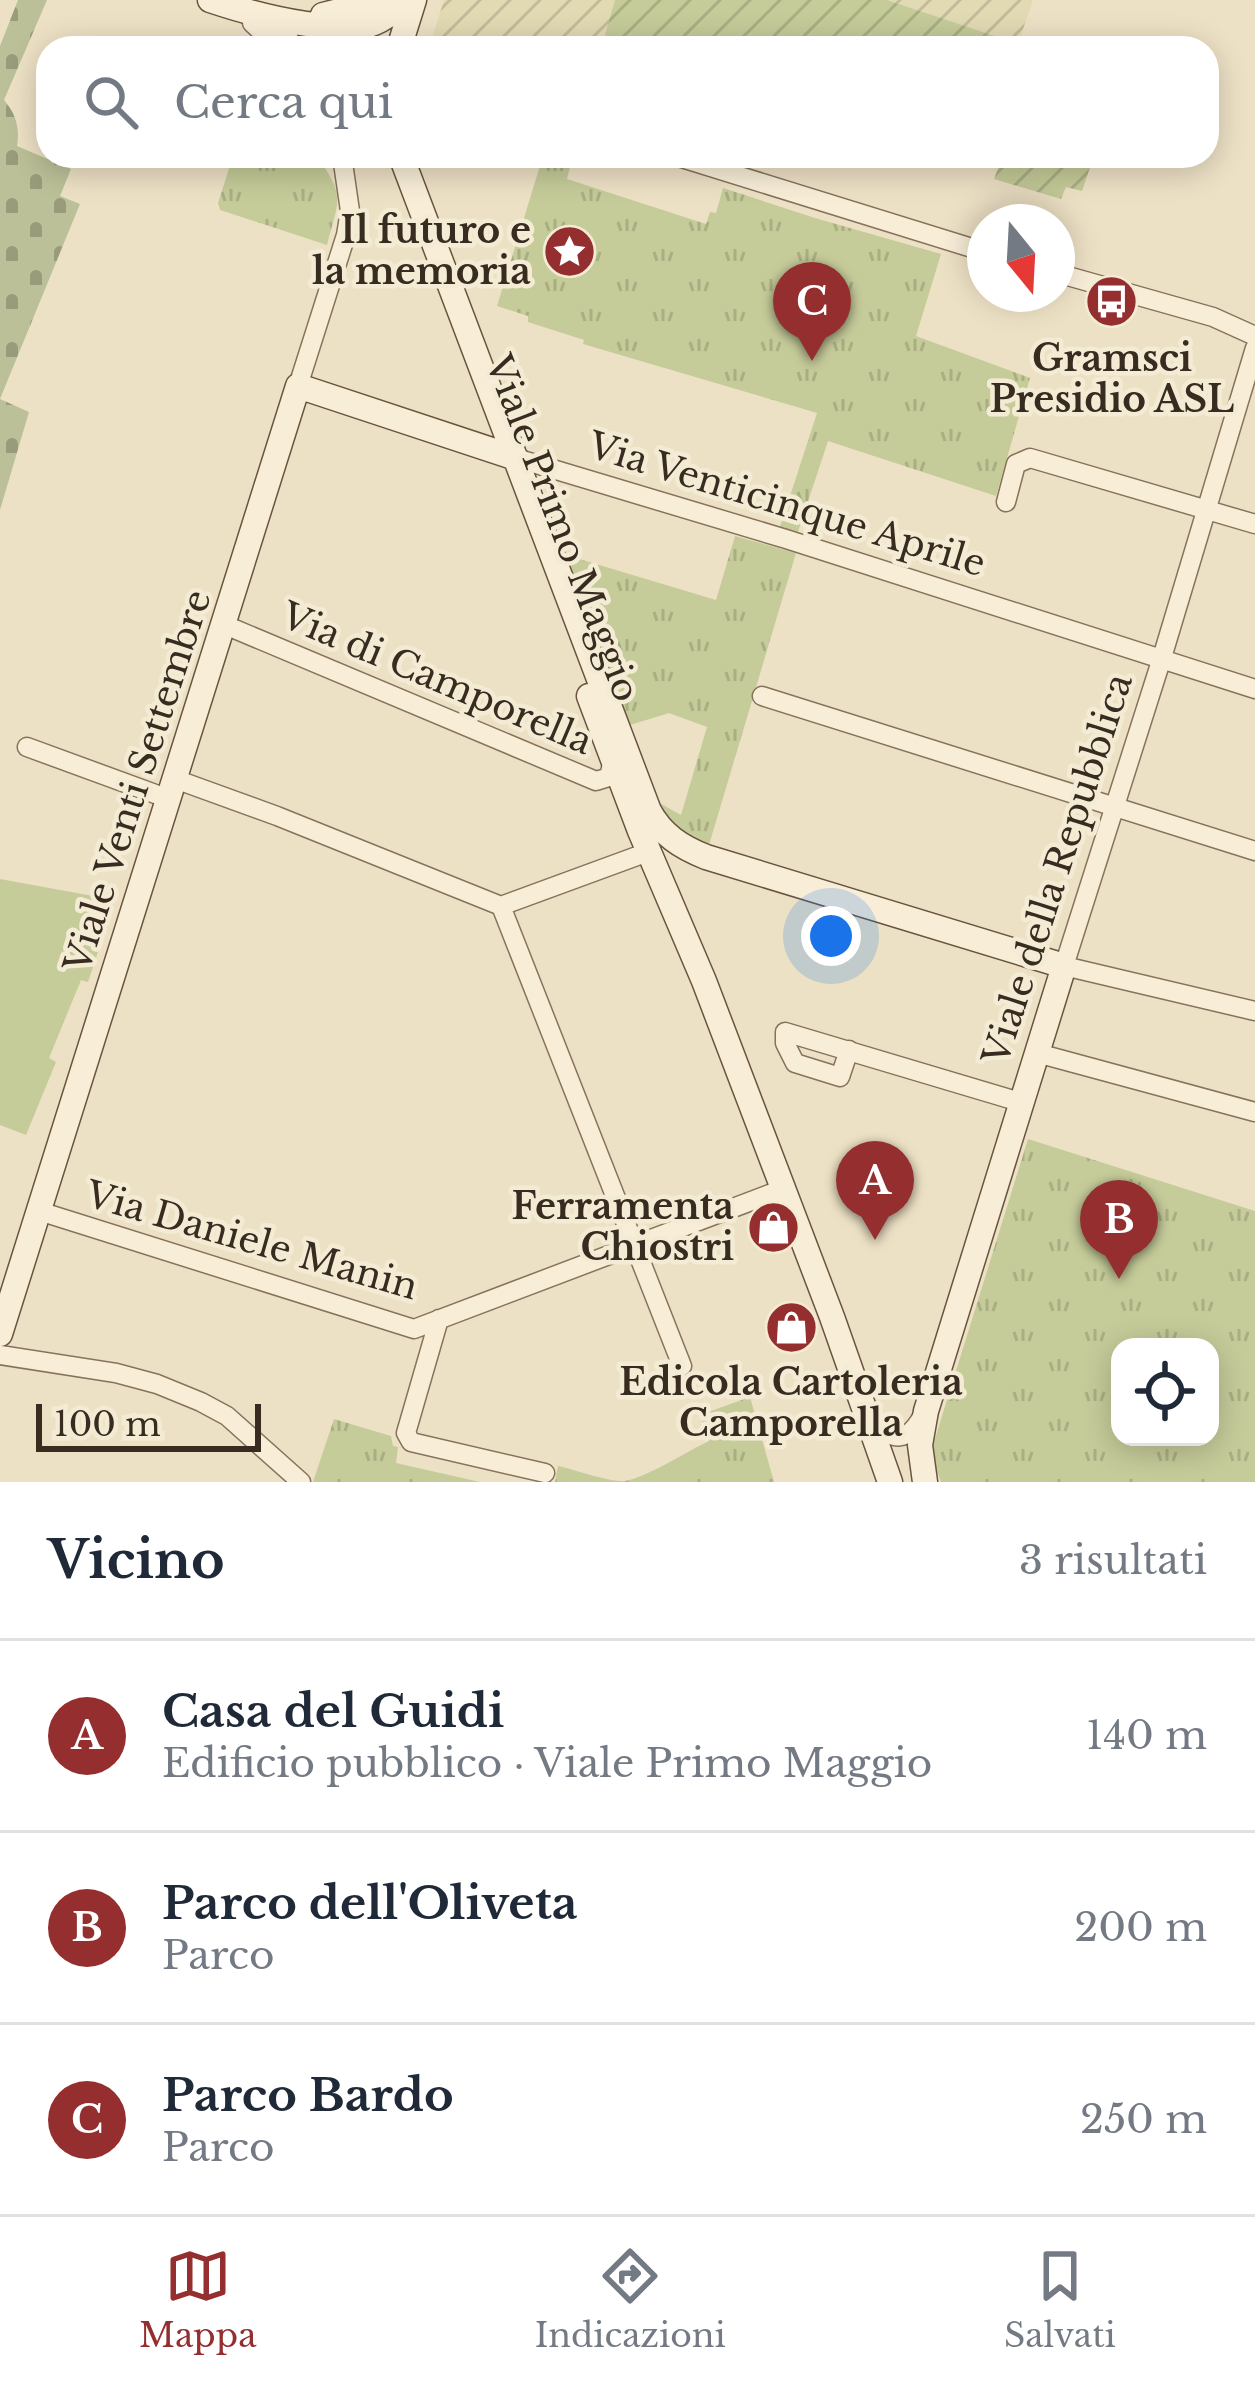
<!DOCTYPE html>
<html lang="it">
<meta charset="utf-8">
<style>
:root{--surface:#fff;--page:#f6f6f7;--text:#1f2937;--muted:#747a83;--line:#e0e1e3;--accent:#942e2f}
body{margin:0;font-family:"Libre Baskerville",serif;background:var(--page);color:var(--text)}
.controls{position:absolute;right:36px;bottom:36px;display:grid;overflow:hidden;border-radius:24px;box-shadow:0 6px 30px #0003}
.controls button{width:108px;height:108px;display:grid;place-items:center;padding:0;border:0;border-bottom:3px solid var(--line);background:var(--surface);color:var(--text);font:60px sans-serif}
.compass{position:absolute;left:967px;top:204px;width:108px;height:108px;border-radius:50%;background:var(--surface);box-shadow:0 6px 30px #0003;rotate:162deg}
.scale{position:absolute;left:36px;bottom:30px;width:225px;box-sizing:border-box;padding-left:12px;border:6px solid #382b1f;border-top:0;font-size:33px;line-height:42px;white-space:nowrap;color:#382b1f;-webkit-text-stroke:9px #f4ebd5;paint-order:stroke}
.you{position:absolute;left:831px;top:936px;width:42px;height:42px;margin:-30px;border:9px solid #fff;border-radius:50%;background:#1a73e8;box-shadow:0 0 0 18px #1a73e833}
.badge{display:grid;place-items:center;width:78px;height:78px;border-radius:50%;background:var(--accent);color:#fff;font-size:39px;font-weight:700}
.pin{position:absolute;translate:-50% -99px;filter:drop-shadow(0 3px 6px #0008)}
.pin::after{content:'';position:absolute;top:63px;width:42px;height:36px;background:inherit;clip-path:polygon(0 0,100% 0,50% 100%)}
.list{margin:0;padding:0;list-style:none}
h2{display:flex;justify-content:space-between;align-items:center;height:156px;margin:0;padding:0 48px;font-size:51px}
h2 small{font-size:39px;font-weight:400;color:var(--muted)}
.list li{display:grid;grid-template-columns:78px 1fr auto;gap:36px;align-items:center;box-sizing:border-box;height:192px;padding:0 48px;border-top:3px solid var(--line)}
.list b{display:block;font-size:45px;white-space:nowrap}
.list p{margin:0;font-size:39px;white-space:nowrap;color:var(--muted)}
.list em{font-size:39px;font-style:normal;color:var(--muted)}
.icon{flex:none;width:66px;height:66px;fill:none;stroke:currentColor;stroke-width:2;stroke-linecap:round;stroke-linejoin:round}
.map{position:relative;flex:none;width:1255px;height:1482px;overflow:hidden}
.search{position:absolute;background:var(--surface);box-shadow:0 6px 30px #0003;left:36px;right:36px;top:36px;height:132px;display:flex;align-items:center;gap:30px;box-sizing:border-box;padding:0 42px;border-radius:36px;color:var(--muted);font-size:45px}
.sheet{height:732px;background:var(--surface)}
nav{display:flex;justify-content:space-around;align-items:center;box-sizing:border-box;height:168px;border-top:3px solid var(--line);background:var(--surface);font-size:33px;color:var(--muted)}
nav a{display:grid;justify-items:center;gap:6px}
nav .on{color:var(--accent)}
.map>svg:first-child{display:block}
.farmland{fill:url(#farmland-furrows)}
.grass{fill:#c5cb99}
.cemetery{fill:url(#cemetery-stones)}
.park{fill:url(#park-tufts);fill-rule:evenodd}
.garden{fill:url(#garden-furrows)}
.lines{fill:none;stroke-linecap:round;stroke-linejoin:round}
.street-casing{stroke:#87735c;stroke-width:21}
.secondary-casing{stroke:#69543f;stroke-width:27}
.street{stroke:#f8eed8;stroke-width:18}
.secondary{stroke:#f8eed8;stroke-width:24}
.labels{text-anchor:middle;stroke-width:9;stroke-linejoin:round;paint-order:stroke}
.poi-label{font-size:36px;font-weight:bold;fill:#382b1f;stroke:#f4ebd5;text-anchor:end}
.street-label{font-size:36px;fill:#382b1f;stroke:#f4ebd5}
</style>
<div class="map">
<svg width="1255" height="1482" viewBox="0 0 1255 1482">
<defs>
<pattern id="farmland-furrows" width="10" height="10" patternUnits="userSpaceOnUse" patternTransform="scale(3)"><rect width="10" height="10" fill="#e2dab3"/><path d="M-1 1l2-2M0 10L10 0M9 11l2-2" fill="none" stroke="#c3bb9a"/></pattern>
<pattern id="cemetery-stones" width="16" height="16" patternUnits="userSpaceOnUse" patternTransform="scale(3)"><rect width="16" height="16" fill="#bbc098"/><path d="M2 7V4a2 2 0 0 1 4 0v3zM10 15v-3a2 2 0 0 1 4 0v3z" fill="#999c7b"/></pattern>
<pattern id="park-tufts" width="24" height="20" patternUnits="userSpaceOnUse" patternTransform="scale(3)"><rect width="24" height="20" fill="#c5cb99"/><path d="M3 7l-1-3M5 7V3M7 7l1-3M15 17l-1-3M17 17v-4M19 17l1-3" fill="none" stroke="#aaae83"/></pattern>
<pattern id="garden-furrows" width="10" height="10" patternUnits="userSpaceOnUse" patternTransform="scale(3)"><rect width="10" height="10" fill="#c5cb99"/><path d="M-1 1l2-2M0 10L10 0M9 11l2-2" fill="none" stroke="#aaae83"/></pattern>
</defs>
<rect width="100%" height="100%" fill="#ede1c5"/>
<path class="farmland" d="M 444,0 L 615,0 L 601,48 L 429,48 Z
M 887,0 L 1033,0 L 1018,44 Z"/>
<path class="grass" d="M 0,879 L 115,900 L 88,982 L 81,980 L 49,1058 L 56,1062 L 26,1135 L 0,1125 Z"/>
<path class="cemetery" d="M 18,0 L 47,0 L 4,100 C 16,114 20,128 17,146 L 71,169 L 60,196 L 80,204 L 0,399 L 29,412 L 0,510 L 0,46 Z"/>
<path class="park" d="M 233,156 L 316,156 C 347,196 338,201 327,245 L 220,210 L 218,203 Z
M 543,156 L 573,156 L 567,179 L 706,224 L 710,212 L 716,213 L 723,188 L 815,218 L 941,254 L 916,336 L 1030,378 L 996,496 L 828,441 L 798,532 L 780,527 L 817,413 L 583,344 L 584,340 L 528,322 L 528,316 L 497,306 Z
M 735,536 L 796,553 L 709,845 C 689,834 665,825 658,802 L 681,815 L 707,727 L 669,713 L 630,725 L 566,555 L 716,600 Z
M 1028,1139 L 1255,1211 L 1255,1482 L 941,1482 L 935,1466 L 933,1445 ZM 1120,1347 L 1210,1347 L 1210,1437 L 1120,1437 Z
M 750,1397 L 774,1482 L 555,1482 L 558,1466 C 576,1470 605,1481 623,1481 C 640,1481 690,1450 709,1441 L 700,1415 Z
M 334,1419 L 391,1436 L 393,1446 L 398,1447 L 396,1463 L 480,1482 L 313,1482 Z"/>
<path class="garden" d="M 615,0 L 887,0 L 1031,48 L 601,48 Z
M 977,156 L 1094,156 L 1082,191 L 1066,187 L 1061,199 L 994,179 L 1000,163 Z"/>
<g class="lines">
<defs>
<path id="street" d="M 252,23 L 265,35 L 272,48
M 675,156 L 985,252
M 1057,273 L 1213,317 L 1255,336
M 1255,348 L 1161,661 L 1064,966 L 1255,1011
M 298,386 L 346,235 L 350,211 L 342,156
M 516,458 L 786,539 L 1255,689
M 1006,502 L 1016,464 L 1030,458 L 1255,524
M 225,625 L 596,781 L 609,777 L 613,760
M 762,696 L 1255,851
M 27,747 L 169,799
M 175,779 L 277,816 L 501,906 L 648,852
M 501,906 L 682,1366
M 849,1050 L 840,1077 L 795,1063 L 785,1043 L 785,1032 L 1020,1102
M 1037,1053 L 1255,1112
M 39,1211 L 414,1329 L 783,1189
M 439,1319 L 406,1433 L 411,1442 L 545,1473
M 0,1355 L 116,1373 L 157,1384 L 201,1402 L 227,1416 L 301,1482
M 870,1424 C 895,1440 907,1444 923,1415"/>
<path id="secondary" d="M 210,0 C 255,15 310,29 358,27 C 376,26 394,12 406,0
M 323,15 L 383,0
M 258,20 L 282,34 L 291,48
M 399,48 L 414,0
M 401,156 L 649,811 C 662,835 681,847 706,857 L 1064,966 L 926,1411 L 920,1445 L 925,1482
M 589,696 L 640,831 L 704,981 L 832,1317 L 890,1482
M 0,1334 L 298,386 L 516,458"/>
</defs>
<use href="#street" class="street-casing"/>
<use href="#secondary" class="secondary-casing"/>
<use href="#street" class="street"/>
<use href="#secondary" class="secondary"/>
</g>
<defs>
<symbol id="sight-disc" viewBox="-11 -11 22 22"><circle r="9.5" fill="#942e2f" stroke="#f4ebd5"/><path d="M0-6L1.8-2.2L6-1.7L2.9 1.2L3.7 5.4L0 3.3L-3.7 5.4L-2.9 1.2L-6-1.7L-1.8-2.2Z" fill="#fff"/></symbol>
<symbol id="bus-disc" viewBox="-11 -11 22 22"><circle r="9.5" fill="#942e2f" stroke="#f4ebd5"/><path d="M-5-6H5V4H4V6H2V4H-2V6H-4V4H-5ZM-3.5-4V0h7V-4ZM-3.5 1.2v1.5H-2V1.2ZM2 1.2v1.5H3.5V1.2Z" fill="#fff"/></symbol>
<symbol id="shop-disc" viewBox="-11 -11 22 22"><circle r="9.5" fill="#942e2f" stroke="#f4ebd5"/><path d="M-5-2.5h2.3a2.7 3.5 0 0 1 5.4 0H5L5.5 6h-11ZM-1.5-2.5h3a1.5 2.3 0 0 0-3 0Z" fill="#fff"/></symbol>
</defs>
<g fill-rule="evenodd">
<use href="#sight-disc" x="540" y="222" width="59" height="59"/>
<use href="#bus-disc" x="1082" y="272" width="59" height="59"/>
<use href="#shop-disc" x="744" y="1198" width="59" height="59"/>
<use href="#shop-disc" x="762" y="1298" width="59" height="59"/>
</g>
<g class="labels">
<g class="poi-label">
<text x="531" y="243">Il futuro e<tspan x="531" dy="41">la memoria</tspan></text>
<text x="1112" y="371" text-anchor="middle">Gramsci<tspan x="1112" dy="41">Presidio ASL</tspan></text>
<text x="734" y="1219">Ferramenta<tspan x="734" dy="41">Chiostri</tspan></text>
<text x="791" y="1395" text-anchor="middle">Edicola Cartoleria<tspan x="791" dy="41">Camporella</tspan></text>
</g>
<g class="street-label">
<text transform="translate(787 504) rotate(17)" y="13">Via Venticinque Aprile</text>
<text transform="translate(563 528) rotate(69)" y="13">Viale Primo Maggio</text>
<text transform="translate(437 678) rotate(23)" y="13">Via di Camporella</text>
<text transform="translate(137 781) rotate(-72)" y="13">Viale Venti Settembre</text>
<text transform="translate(1057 869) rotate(-72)" y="13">Viale della Repubblica</text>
<text transform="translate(252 1240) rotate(16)" y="13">Via Daniele Manin</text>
</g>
</g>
</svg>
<div class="controls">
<button><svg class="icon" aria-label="locate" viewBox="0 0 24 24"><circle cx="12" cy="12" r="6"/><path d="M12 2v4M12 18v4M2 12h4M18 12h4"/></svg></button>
</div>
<svg class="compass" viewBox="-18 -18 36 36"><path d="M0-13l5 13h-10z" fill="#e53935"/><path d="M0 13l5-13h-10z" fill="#747a83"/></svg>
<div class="scale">100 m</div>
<div class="you"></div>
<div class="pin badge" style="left:875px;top:1240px">A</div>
<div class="pin badge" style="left:1119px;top:1279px">B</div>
<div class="pin badge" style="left:812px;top:361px">C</div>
<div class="search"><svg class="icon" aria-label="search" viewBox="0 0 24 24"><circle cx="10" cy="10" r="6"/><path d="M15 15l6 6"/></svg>Cerca qui</div>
</div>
<section class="sheet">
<h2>Vicino<small>3 risultati</small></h2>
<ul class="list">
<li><span class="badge">A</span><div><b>Casa del Guidi</b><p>Edificio pubblico · Viale Primo Maggio</p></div><em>140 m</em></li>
<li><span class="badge">B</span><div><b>Parco dell'Oliveta</b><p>Parco</p></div><em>200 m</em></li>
<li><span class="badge">C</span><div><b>Parco Bardo</b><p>Parco</p></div><em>250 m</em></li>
</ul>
</section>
<nav>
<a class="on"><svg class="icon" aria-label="map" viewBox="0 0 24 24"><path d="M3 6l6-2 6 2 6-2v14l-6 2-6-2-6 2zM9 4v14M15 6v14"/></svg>Mappa</a>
<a><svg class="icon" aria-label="directions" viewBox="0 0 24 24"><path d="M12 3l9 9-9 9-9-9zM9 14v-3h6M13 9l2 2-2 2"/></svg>Indicazioni</a>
<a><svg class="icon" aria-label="saved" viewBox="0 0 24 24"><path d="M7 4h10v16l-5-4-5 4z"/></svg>Salvati</a>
</nav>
